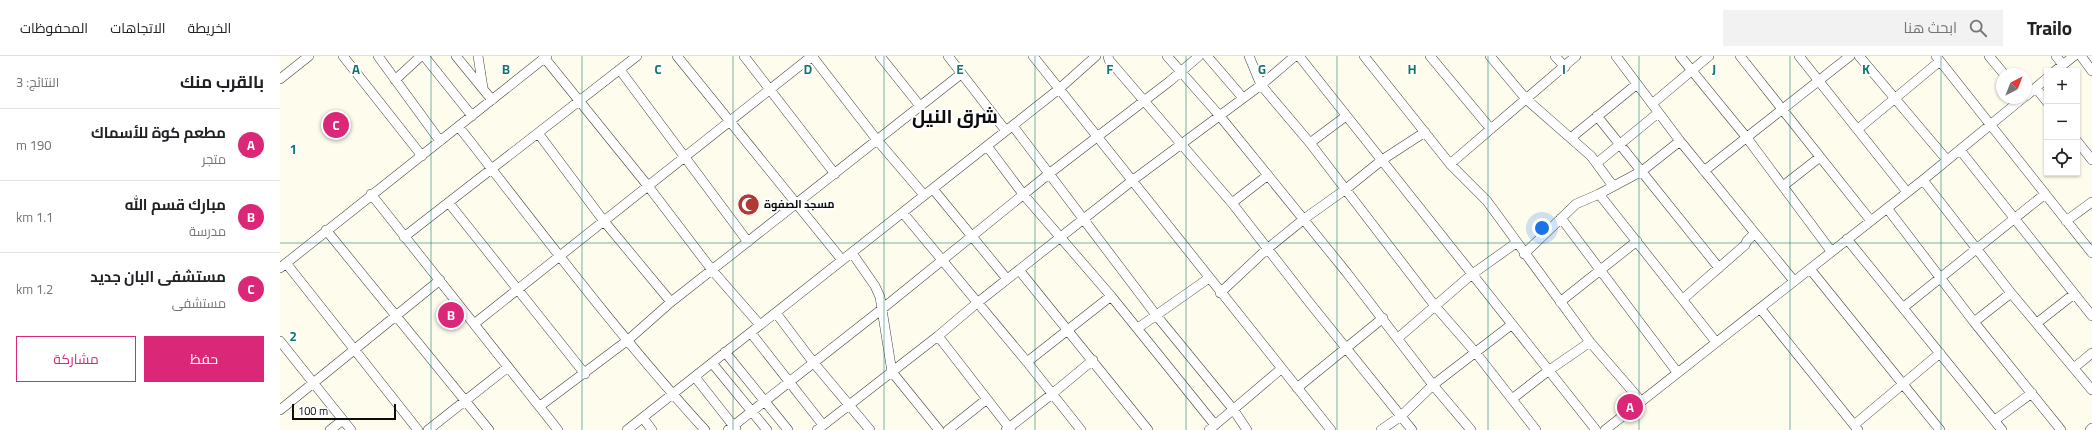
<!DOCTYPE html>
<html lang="ar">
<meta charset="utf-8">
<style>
:root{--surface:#fff;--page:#f2f2f2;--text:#202124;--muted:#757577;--line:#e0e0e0;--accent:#db2777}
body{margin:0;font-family:Georgia,Cairo,serif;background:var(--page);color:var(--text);direction:rtl}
.controls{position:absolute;right:12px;top:12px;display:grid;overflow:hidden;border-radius:0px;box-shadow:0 1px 3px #0004}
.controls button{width:36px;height:36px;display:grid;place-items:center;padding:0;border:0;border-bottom:1px solid var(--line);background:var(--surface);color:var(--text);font:20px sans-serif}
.compass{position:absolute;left:1716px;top:12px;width:36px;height:36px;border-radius:50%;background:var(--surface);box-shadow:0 1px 3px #0004;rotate:42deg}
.scale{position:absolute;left:12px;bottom:10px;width:104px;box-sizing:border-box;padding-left:4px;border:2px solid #0c0c0c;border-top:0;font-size:11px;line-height:14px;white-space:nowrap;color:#0c0c0c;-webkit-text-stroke:3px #fff;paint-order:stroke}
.you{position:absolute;left:1262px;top:172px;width:14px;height:14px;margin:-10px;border:3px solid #fff;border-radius:50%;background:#1a73e8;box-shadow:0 0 0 6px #1a73e833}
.badge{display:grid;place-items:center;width:26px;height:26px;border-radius:50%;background:var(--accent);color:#fff;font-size:13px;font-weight:700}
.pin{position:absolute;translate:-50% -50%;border:2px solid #fff;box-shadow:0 1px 4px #0006}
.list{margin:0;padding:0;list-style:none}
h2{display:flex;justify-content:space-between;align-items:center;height:52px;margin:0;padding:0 16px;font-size:17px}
h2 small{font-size:13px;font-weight:400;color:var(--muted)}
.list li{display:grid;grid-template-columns:26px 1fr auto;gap:12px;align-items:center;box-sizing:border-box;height:72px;padding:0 16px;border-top:1px solid var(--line)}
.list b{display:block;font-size:15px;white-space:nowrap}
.list p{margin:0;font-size:13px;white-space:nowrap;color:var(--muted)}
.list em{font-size:13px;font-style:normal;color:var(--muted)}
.actions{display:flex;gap:8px;padding:12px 16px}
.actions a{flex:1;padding:9px 0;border:1px solid var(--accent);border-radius:0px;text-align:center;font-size:14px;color:var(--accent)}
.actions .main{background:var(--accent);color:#fff}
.icon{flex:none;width:22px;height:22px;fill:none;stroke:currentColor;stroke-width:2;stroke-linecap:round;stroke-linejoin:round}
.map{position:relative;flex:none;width:1812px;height:374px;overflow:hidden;direction:ltr}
header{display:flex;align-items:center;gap:24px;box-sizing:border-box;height:56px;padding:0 20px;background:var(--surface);border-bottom:1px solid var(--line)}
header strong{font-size:19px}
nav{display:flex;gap:22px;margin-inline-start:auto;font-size:14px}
.search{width:280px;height:36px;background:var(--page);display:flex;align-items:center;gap:10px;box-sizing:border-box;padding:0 14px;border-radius:0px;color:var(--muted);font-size:15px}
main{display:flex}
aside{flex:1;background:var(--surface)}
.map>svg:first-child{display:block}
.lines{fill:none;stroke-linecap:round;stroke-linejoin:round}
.minor-casing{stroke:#3f3f3f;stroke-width:10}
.minor{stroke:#fff;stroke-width:9}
.grid{fill:none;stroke:#0f766e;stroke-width:1;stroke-opacity:0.55}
.labels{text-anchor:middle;stroke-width:4;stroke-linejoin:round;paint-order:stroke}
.poi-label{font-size:11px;font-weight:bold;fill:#0c0c0c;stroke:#fff;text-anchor:start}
.town-label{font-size:19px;font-weight:bold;fill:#0c0c0c;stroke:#fff}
.grid-label{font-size:13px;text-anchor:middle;font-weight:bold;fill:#0f766e;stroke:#fff;stroke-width:4;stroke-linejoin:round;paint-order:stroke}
</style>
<header>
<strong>Trailo</strong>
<div class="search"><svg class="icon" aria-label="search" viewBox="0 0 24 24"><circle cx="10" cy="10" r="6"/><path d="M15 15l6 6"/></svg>ابحث هنا</div>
<nav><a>الخريطة</a><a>الاتجاهات</a><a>المحفوظات</a></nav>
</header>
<main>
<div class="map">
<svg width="1812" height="374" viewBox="0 0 1812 374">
<rect width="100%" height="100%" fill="#fdfced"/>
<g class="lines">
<defs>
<path id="minor" d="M 63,0 L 142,100
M 98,0 L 160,85
M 144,0 L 192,60
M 176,0 L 212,44
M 198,0 L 203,32
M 263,0 L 368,130 L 432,214 L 480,269
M 397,0 L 562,204
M 464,0 L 555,118
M 532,0 L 597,84 L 644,139
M 600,0 L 640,50
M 668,0 L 726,75
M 753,0 L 1051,374
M 828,0 L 829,4 L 952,147 L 1029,246 L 1132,374
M 887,0 L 939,59 L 1067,217 L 1153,329 L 1191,374
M 927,0 L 963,42
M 969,0 L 981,29 L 1030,87 L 1155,250 L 1196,297 L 1256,374
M 1019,0 L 1316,374
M 1084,0 L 1170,108 L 1207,145 L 1310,286 L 1361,345
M 1150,0 L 1210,72
M 1210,0 L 1246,43 L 1311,100 L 1333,130
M 1275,0 L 1285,11
M 1336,0 L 1400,85 L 1514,225
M 1400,0 L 1467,82 L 1551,195
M 1460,0 L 1591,165
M 1519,0 L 1627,136
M 1579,0 L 1667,104
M 1656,0 L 1812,197
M 1709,0 L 1724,18
M 1776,0 L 1783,9
M 1801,0 L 1812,15
M 340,14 L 468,186
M 1775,15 L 1794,0
M 0,23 L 29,0
M 115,24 L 141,0
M 1756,32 L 1767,46
M 1746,40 L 1767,22
M 1372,48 L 1429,0
M 1317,60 L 1439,212
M 733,70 L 876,259 L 953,353 L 967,374
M 179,71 C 259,173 337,278 425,374
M 1578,73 L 1660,5
M 258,77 L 323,164 L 391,246
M 1292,81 L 1357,28
M 1797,85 L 1812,104
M 1030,87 L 1066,60
M 707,90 L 743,138 L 831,240 L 935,369
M 1680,94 L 1812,260
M 1317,107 L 1378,57
M 1170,108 L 1296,0
M 1424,115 L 1570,0
M 1643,124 L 1731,237 L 1812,334
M 1503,130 L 1540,101
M 653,133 L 727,223
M 91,138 L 278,374
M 1319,138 L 1436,286
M 169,147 L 305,318
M 952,147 L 988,119
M 1607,152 L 1694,266 L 1781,374
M 623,157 L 747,306 L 801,374
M 1281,162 L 1397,316
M 1786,165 L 1812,146
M 46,174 L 209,374
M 124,181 L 357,0
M 1567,183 L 1722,374
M 572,197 L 595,230 L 600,241 L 612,316 L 659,374
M 1244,198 L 1296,148 L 1319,138 L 1362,115 L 1400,85
M 6,207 L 138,374
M 0,212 L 267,0
M 1530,213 L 1660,374
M 739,214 L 868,374
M 940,237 L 987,193 L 1024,163 L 1066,133 L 1102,104 L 1145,76
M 1403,243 L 1465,189 L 1467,185 L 1475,177
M 1280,246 L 1357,185
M 1624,251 L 1765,138
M 1480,252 L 1578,374
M 496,257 L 533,306 L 590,374
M 1694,266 L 1731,237
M 1757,267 L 1794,238
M 194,268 L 532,0
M 858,272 L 929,222
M 471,277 L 543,369
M 658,280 L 731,374
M 1118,282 L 1191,219 L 1236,187
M 0,285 L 71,374
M 445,296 L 508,374
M 747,306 L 831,240
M 432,307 L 487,374
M 1795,311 L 1812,297
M 415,321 L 456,373
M 1017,332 L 1103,262
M 1232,343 L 1268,315 L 1310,286
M 260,350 L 348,284 L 391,246 L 681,18
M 0,354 L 160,224
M 363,362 L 372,374
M 1715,364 L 1752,337
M 1574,369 L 1660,297
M 50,374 L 63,364
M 148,374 L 228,311
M 347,374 L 779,33 L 816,0
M 448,374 L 602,253 L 770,117 L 890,25 L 919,0
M 537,374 L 658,280 L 697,247 L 853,124 L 981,29 L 1015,0
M 668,374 L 707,343
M 726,374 L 772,338 L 813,304
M 929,374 L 1001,313
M 1101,374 L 1121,360 L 1153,329 L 1231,269
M 1325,374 L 1643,124 L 1743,42
M 1810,374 L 1812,372"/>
</defs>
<use href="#minor" class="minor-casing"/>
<use href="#minor" class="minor"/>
</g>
<path class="grid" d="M 151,0 L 151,374M 302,0 L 302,374M 453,0 L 453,374M 604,0 L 604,374M 755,0 L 755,374M 906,0 L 906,374M 1057,0 L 1057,374M 1208,0 L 1208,374M 1359,0 L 1359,374M 1510,0 L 1510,374M 1661,0 L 1661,374M 0,187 L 1812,187"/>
<defs>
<symbol id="mosque-disc" viewBox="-11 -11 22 22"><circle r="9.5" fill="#af3a32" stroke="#fff"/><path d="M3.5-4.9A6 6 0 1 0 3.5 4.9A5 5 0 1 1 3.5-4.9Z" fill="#fff"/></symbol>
</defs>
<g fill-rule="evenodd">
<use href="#mosque-disc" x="456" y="136" width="25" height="25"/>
</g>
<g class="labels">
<g class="poi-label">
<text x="484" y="152">مسجد الصفوة</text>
</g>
<g class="town-label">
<text x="675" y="67">شرق النيل</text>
</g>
</g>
<g class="grid-label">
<text x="76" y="18">A</text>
<text x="226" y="18">B</text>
<text x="378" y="18">C</text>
<text x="528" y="18">D</text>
<text x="680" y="18">E</text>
<text x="830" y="18">F</text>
<text x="982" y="18">G</text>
<text x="1132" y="18">H</text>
<text x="1284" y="18">I</text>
<text x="1434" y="18">J</text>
<text x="1586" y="18">K</text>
<text x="13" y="98">1</text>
<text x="13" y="285">2</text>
</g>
</svg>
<div class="controls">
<button>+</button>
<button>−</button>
<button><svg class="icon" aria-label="locate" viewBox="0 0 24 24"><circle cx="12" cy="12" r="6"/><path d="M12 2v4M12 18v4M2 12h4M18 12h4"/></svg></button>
</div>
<svg class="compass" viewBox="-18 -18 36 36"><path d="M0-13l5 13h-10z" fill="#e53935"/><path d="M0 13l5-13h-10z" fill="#757577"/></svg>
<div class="scale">100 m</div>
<div class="you"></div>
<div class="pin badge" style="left:1350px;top:351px">A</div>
<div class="pin badge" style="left:171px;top:259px">B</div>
<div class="pin badge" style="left:56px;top:69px">C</div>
</div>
<aside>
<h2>بالقرب منك<small>النتائج: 3</small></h2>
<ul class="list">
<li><span class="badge">A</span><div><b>مطعم كوة للأسماك</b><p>متجر</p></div><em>190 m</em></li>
<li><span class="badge">B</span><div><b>مبارك قسم الله</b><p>مدرسة</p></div><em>1.1 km</em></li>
<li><span class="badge">C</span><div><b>مستشفى البان جديد</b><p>مستشفى</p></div><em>1.2 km</em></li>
</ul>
<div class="actions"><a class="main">حفظ</a><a>مشاركة</a></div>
</aside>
</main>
